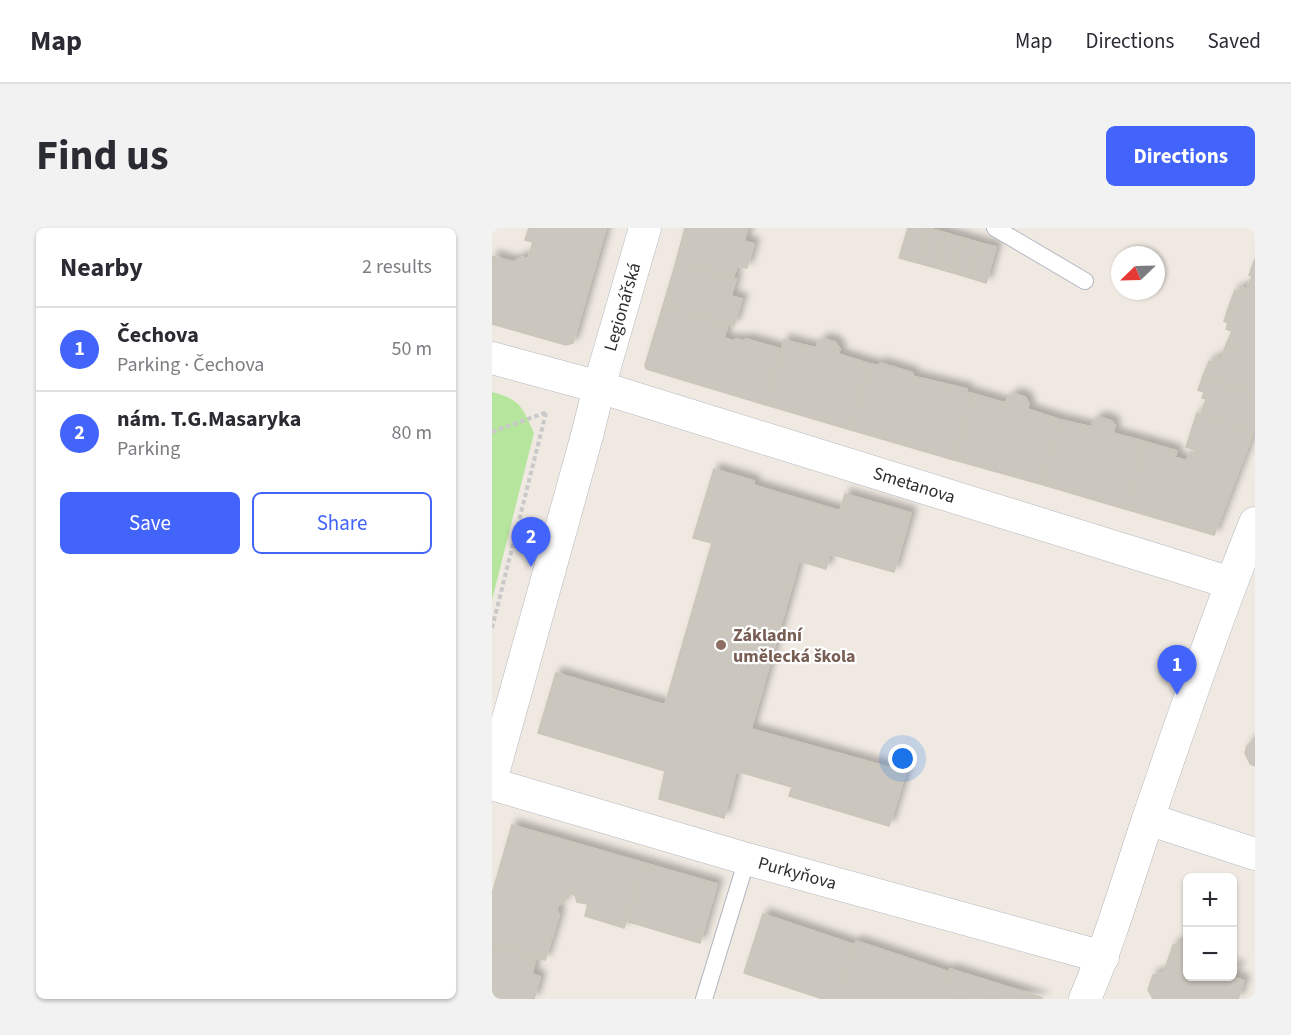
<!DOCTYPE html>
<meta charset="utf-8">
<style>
:root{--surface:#fff;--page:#f2f2f3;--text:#2b2b33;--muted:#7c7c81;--line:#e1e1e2;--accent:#4264fb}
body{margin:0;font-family:"Source Sans 3",sans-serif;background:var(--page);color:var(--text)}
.controls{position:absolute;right:18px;bottom:18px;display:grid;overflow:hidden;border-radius:9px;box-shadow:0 2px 4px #0004}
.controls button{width:54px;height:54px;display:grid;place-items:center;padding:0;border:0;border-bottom:2px solid var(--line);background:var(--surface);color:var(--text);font:30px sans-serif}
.compass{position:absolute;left:619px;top:18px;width:54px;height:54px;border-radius:50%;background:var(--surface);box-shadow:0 2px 4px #0004;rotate:247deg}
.you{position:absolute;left:411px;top:531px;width:21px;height:21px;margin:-15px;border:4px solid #fff;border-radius:50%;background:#1a73e8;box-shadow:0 0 0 9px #1a73e833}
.badge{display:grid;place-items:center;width:39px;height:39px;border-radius:50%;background:var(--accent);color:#fff;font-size:20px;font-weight:700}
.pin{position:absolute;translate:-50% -50px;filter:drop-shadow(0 2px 3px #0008)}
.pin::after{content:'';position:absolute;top:32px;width:21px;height:18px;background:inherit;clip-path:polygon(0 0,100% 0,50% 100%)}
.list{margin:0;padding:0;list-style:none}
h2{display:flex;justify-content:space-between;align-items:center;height:78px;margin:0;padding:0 24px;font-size:26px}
h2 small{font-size:20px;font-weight:400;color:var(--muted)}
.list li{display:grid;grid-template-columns:39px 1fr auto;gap:18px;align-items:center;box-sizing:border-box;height:84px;padding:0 24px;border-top:2px solid var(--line)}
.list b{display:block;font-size:22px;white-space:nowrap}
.list p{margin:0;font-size:20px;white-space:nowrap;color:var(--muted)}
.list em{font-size:20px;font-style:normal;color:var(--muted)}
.actions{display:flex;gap:12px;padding:18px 24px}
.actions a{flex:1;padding:14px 0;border:2px solid var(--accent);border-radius:9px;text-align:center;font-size:21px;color:var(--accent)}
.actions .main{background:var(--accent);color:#fff}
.map{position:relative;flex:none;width:763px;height:771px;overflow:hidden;border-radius:9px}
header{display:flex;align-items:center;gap:36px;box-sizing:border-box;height:84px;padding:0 30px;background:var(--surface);border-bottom:2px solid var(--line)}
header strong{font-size:28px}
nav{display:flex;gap:33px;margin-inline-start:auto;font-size:21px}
.intro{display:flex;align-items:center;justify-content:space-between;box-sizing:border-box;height:144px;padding:0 36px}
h1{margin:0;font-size:42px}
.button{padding:15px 27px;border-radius:9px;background:var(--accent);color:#fff;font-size:21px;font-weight:700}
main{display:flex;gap:36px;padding:0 36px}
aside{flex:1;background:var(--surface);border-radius:9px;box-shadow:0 2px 4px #0004}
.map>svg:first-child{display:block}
.green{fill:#b6e59e}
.building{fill:#cbc7bf;stroke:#cbc5ba;stroke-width:1.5;filter:url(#shadow)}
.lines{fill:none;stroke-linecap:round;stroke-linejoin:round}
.lane-casing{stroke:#b4b7c1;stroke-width:18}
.street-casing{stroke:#b4b7c1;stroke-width:33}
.path{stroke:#c9c9c9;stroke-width:4;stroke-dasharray:4.5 3;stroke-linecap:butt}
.lane{stroke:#fff;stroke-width:16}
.street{stroke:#fff;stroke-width:32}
.education-dot{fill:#8d6e63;stroke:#fff;stroke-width:2}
.labels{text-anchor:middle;stroke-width:4.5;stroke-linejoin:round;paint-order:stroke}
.street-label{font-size:18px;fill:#2e2e2e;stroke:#fff}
.education-label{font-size:18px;font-weight:bold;fill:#785e54;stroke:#fff;text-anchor:start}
</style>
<header>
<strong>Map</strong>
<nav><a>Map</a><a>Directions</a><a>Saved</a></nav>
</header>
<div class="intro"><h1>Find us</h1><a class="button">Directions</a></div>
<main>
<aside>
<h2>Nearby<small>2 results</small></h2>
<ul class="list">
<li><span class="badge">1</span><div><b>Čechova</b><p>Parking · Čechova</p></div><em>50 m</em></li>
<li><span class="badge">2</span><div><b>nám. T.G.Masaryka</b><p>Parking</p></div><em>80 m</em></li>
</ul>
<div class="actions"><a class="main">Save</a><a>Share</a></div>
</aside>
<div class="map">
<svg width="763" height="771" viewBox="0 0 763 771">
<defs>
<filter id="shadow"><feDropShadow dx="5.5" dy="-5.5" stdDeviation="3" flood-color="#0004"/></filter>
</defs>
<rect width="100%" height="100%" fill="#efe9e1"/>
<path class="green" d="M 0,164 C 29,172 30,179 42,205 L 0,372 Z"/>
<path class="building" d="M 37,0 L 114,0 L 81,115 L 74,117 L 0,96 L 0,28 L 22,34 L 30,29 L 36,31 L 41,14 L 33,12 Z
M 193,0 L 256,0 L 252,13 L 262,16 L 255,40 L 245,38 L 241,51 L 184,34 Z
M 416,0 L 436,0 L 426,35 L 407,30 Z
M 436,0 L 454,5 L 444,40 L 426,35 Z
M 454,5 L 471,10 L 461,45 L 444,40 Z
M 471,10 L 488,15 L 478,50 L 461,45 Z
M 488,15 L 504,19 L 494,55 L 478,50 Z
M 763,31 L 763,49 L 757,47 Z
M 184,34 L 244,51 L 239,68 L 250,71 L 242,97 L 171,78 Z
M 760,48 L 763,49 L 763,88 L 737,78 L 743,62 L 748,64 L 749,59 L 755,61 Z
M 171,78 L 236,96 L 232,110 L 241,113 L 244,111 L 251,113 L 254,111 L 289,121 L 274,177 L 154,141 L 153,137 Z
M 737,78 L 763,88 L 763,128 L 734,117 L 740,103 L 734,101 L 736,95 L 732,93 Z
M 332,111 L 343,114 L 348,121 L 346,126 L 378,136 L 359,202 L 274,177 L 292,112 L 324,120 L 326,115 Z
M 734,117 L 763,128 L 763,167 L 711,148 L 717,133 L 723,134 L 724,129 L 729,131 Z
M 388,135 L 421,145 L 420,148 L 475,161 L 474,164 L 482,166 L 462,232 L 359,202 L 378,136 L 387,138 Z
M 711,148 L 763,167 L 763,199 L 761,205 L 709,186 L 714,171 L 710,170 L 712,164 L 706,162 Z
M 482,166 L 513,175 L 516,170 L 523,166 L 533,169 L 537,176 L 535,181 L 569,192 L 548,256 L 462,232 Z
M 705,185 L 761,205 L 722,307 L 633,281 L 654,214 L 685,223 L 683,229 L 694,233 L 697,226 L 701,228 L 703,222 L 694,219 Z
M 608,189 L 620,193 L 623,198 L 621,205 L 654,214 L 633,281 L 548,256 L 569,192 L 599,199 L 601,194 Z
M 222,241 L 262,253 L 261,257 L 348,283 L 353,266 L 419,285 L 402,344 L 338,326 L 334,341 L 307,333 L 259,501 L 414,544 L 397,598 L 297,568 L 300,559 L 244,543 L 232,590 L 167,571 L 173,543 L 46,505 L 64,445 L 173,477 L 220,315 L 201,310 Z
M 762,511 L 763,511 L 763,538 L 758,536 L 753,525 L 755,518 Z
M 20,597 L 152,635 L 132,700 L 93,688 L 96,676 L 85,674 L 83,667 L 75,665 L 73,673 L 66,677 L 65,682 L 67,687 L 53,732 L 0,716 L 0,666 Z
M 152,635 L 225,656 L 208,715 L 134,693 Z
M 271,686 L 363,717 L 345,771 L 331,771 L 252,745 Z
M 364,713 L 457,744 L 448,771 L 345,771 Z
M 690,714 L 696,716 L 696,748 L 740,748 L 740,736 L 746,738 L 742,749 L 752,753 L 746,771 L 661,771 L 656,762 L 661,747 L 672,744 L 681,717 Z
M 0,716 L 44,730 L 40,746 L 48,749 L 42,771 L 0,771 Z
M 458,741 L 551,770 L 448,771 Z"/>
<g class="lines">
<defs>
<path id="lane" d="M 503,0 L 593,53
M 212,771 L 255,631"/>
<g id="street">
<path id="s1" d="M 0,130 L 107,159 L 739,355"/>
<path id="s2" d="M 0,549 L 96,204 L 107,159 L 153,0"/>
<path id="s3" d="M 0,556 L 255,631 L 611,729"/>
<path d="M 656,591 L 763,626"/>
<path d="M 593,771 C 618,712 636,651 656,591 C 690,492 724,392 763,295"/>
</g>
</defs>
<use href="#lane" class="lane-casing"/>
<use href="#street" class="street-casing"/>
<path class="path" d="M 0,204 L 55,184
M 0,400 L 54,185"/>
<use href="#lane" class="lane"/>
<use href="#street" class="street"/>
</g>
<circle class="education-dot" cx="229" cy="417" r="6"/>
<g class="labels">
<g class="street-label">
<text dy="6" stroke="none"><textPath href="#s2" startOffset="488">Legionářská</textPath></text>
<text dy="6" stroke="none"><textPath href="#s1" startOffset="441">Smetanova</textPath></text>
<text dy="6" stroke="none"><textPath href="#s3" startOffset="318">Purkyňova</textPath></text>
</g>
<g class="education-label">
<text x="241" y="413">Základní<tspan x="241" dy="21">umělecká škola</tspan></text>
</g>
</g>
</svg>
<div class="controls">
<button>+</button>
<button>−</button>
</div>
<svg class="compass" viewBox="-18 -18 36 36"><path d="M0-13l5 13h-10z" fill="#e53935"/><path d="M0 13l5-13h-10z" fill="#7c7c81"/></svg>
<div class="you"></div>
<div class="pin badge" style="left:685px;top:467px">1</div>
<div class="pin badge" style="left:39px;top:339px">2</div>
</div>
</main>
